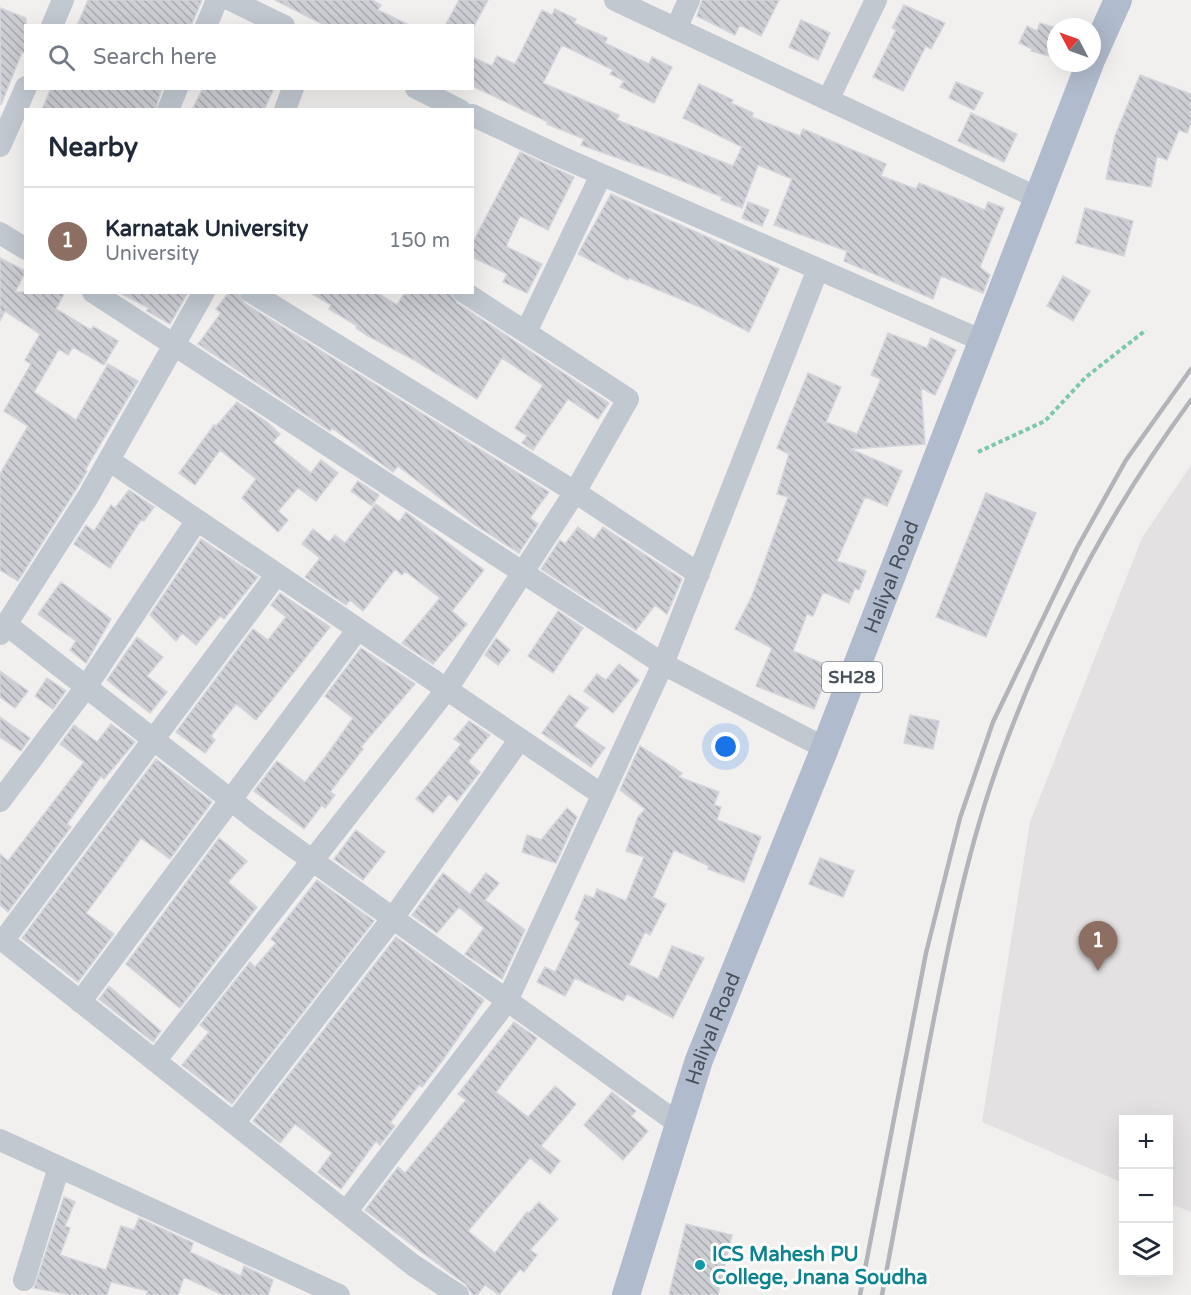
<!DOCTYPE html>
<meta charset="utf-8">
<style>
:root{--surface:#fff;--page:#f2f2f3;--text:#1f2937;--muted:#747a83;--line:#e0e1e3;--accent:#ea580c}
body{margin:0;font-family:"Varela Round",sans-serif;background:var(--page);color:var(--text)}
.controls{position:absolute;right:18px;bottom:18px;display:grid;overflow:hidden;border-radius:0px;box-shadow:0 6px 24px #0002}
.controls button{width:54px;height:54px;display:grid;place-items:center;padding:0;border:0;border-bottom:2px solid var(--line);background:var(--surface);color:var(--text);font:30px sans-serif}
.compass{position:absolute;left:1047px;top:18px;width:54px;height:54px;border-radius:50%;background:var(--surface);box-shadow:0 6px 24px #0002;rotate:311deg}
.you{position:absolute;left:726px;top:747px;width:21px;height:21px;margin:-15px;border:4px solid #fff;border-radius:50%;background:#1a73e8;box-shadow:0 0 0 9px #1a73e833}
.badge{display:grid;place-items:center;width:39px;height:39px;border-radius:50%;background:var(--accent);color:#fff;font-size:20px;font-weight:700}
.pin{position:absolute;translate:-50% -50px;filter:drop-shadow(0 2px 3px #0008)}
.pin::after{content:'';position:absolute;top:32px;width:21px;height:18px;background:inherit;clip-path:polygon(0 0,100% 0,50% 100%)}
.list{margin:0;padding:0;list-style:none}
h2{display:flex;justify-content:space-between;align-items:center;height:78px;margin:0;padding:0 24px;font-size:26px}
h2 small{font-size:20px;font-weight:400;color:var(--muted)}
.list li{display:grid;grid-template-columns:39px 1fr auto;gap:18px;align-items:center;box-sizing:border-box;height:108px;padding:0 24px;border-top:2px solid var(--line)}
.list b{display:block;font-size:22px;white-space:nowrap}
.list p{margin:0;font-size:20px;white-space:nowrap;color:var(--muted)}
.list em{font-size:20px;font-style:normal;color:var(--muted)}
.icon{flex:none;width:33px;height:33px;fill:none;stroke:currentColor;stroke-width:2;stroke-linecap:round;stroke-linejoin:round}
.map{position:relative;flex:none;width:1191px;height:1295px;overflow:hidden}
.search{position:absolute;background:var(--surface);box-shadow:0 6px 24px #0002;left:24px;top:24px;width:450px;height:66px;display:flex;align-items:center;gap:15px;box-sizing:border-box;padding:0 21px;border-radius:0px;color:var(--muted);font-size:22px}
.panel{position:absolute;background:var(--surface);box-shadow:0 6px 24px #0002;left:24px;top:108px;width:450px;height:186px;border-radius:0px}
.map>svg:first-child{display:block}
.education{fill:#e3e1e1}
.building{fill:url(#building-back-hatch);stroke:#d4d5da;stroke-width:1.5}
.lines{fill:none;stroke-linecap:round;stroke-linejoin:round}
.path{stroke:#7ac9ab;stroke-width:4;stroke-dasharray:4.5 3;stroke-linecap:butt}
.minor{stroke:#c1c8d0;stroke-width:22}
.major{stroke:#b0bbcd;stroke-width:28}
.rail{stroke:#b2b4b9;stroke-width:4.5}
.culture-dot{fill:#0f9aa8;stroke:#fff;stroke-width:2}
.labels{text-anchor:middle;stroke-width:6;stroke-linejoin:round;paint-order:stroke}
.shield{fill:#fff;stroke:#7f848d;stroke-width:1.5}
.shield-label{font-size:18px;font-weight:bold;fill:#48505c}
.street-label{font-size:20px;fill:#48505c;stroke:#fff}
.culture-label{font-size:20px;font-weight:bold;fill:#0d838f;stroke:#fff;text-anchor:start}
</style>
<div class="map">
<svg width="1191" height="1295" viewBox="0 0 1191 1295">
<defs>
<pattern id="building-back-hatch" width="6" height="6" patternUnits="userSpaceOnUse" patternTransform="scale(1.5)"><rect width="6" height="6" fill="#ccced4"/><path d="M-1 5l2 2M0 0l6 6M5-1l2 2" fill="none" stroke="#a8aaaf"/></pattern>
</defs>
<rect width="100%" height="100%" fill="#f2f0ef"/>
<path class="education" d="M 1191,465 L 1191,1212 L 1169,1203 L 1168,1120 L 1124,1120 L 1123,1183 L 982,1122 L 1030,822 L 1142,538 Z"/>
<path class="building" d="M 88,0 L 202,0 L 191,26 L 77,26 Z
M 275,0 L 372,0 L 381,5 L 378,10 L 411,26 L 326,26 Z
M 459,0 L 488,0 L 474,26 L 445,26 Z
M 702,0 L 779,0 L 761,36 L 740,25 L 735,35 L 697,16 Z
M 904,5 L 945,23 L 931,49 L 926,46 L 903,91 L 873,77 L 896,30 L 892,28 Z
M 0,8 L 26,18 L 26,54 L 22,52 L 1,105 Z
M 555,9 L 576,19 L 574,23 L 607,38 L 605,43 L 649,64 L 652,57 L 672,67 L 654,103 L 620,87 L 624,81 L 610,74 L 613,70 L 562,45 L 543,83 L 619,115 L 617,120 L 733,166 L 742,147 L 683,118 L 699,84 L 733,100 L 731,103 L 753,113 L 752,117 L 800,136 L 803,129 L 886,164 L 881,176 L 916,189 L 919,183 L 985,210 L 988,202 L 1004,208 L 980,267 L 990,275 L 983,293 L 941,276 L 933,299 L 844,261 L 847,251 L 774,225 L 792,179 L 758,165 L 742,208 L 721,200 L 722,197 L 672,177 L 581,145 L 584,139 L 547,124 L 548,122 L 472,86 L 472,57 L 492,66 L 497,56 L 515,64 L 542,10 L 552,15 Z
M 801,20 L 830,33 L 818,60 L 789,47 Z
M 1040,23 L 1056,28 L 1056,58 L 1031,51 L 1032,49 L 1019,43 L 1027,26 L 1037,31 Z
M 1140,75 L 1191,94 L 1191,123 L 1187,133 L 1179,130 L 1167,160 L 1157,156 L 1151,187 L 1106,179 L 1115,136 Z
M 956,82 L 983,93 L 974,110 L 949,98 Z
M 51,88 L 162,88 L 155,110 L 42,110 Z
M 203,88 L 274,88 L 264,110 L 192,110 Z
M 971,113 L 1017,134 L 1004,162 L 958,141 Z
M 520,152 L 574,177 L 548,230 L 520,216 L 507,244 L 507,247 L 542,264 L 527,293 L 503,282 L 507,274 L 472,257 L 472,244 Z
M 611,194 L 779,269 L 749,332 L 700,307 L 629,278 L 628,280 L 578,254 Z
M 748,202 L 769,210 L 762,226 L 742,218 Z
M 1085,208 L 1133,221 L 1124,256 L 1076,243 Z
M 0,258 L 26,271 L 15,292 L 65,292 L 56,309 L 91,330 L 93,326 L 118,341 L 104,365 L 73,347 L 68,355 L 59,349 L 34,392 L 76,420 L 108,364 L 138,381 L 85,470 L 87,471 L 77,488 L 18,581 L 0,570 L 0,474 L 28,426 L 4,411 L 31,364 L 25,360 L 40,334 L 5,311 L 0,321 Z
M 1063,276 L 1090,291 L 1073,321 L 1047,306 Z
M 118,292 L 188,292 L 170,324 L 147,311 L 149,308 Z
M 229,292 L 238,292 L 244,303 L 549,492 L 530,518 L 538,524 L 519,553 L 475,525 L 398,466 L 393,472 L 332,428 L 330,431 L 198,344 L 221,313 L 216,309 Z
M 309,292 L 376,292 L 397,305 L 405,292 L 451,292 L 457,303 L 609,403 L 598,419 L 568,399 L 533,450 L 522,443 L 527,436 L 515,428 L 543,385 L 502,358 L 477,399 L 416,361 L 368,336 L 356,328 L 357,326 L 329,309 L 331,305 Z
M 888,333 L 927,348 L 931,338 L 956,350 L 935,395 L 921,388 L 925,444 L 850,449 L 902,471 L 887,506 L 865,497 L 837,561 L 866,571 L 859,590 L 855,588 L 849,603 L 823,592 L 813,616 L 807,614 L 793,651 L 831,667 L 814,709 L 756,686 L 772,648 L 735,629 L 752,596 L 788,497 L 777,494 L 789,454 L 777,448 L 808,373 L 841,387 L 826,422 L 857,434 L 881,379 L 871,375 Z
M 237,402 L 267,422 L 280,434 L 273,442 L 311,473 L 321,460 L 338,473 L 316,501 L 298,488 L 278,511 L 288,520 L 278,532 L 242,498 L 256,479 L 220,450 L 195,485 L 179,473 L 214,425 L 216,426 Z
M 358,481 L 379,495 L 372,506 L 351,491 Z
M 129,490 L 154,507 L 144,521 L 141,520 L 110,568 L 74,544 L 86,525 L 94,531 L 111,505 L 115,508 Z
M 986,493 L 1036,513 L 986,637 L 936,617 Z
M 376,504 L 399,522 L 406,512 L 484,570 L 452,611 L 467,624 L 433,664 L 402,643 L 440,598 L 405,571 L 402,575 L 395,569 L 363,611 L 350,600 L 346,605 L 305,577 L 320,558 L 302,544 L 313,529 L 329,542 L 335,535 L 345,543 Z
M 578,527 L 594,539 L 603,527 L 682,579 L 667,614 L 655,605 L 636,630 L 541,569 L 560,540 L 565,544 Z
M 201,539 L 258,577 L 224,619 L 220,616 L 196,645 L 182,633 L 176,641 L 150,615 Z
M 61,582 L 111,619 L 86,663 L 70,650 L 76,641 L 38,614 Z
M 280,593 L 330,627 L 256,720 L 236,704 L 211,736 L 215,740 L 205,753 L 176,732 L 253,629 L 268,640 L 286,617 L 271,605 Z
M 558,611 L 583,628 L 553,673 L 528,656 Z
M 137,637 L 163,657 L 147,676 L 167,692 L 150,713 L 107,680 Z
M 496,638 L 510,650 L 498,665 L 485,655 Z
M 361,648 L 415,684 L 361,747 L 363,749 L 330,792 L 335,795 L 325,808 L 322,805 L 304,829 L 254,791 L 277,761 L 305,782 L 326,756 L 353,718 L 325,696 Z
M 619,664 L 639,680 L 613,713 L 584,691 L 597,674 L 606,680 Z
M 0,671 L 28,691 L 15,708 L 0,697 Z
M 47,678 L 66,691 L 53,709 L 35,696 Z
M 569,695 L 588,708 L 574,726 L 605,748 L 591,767 L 542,733 Z
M 910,715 L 939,721 L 933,749 L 904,743 Z
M 0,717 L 30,738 L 21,751 L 0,737 Z
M 469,721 L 490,735 L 468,762 L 480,772 L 457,801 L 449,794 L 433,813 L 416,799 L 461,744 L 454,739 Z
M 111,724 L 135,742 L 104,779 L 101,776 L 67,824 L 71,827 L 8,912 L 0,905 L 0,854 L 8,861 L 84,762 L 60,744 L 74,725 L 97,742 Z
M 640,746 L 682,773 L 679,777 L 719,792 L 714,805 L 721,807 L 717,820 L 761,837 L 744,882 L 708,869 L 709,866 L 674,850 L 653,897 L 666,904 L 650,935 L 645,932 L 629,965 L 658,979 L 672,946 L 704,958 L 673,1018 L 627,994 L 623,1001 L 575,978 L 565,996 L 537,982 L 545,967 L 555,972 L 580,922 L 575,919 L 585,895 L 594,898 L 597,889 L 626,901 L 644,857 L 626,851 L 638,817 L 645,809 L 620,790 Z
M 156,759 L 212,802 L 170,859 L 141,838 L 120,867 L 86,913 L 114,934 L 78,982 L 22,938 Z
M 567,808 L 577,817 L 556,863 L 522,852 L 527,835 L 541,840 Z
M 356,830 L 385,852 L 363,880 L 334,859 Z
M 219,838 L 247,861 L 228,882 L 257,907 L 180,1008 L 126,964 Z
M 820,858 L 854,871 L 843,897 L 809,884 Z
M 443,873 L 470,894 L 486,873 L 499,883 L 485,900 L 525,930 L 502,979 L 465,954 L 484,928 L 459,907 L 437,933 L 412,915 Z
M 317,880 L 374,921 L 232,1104 L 182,1065 L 209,1032 L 200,1025 L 250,962 L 255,967 L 276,943 L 271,939 Z
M 396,937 L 484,1000 L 442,1061 L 422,1087 L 419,1085 L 390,1123 L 395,1126 L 380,1145 L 376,1141 L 341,1189 L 318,1172 L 332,1153 L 295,1124 L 280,1143 L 253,1121 Z
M 109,986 L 161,1031 L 153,1042 L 99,999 Z
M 514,1022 L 537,1038 L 496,1092 L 528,1117 L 555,1086 L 576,1104 L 541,1146 L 560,1161 L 550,1174 L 530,1158 L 468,1231 L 495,1253 L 527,1212 L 529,1213 L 539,1202 L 558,1219 L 530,1250 L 537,1255 L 524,1272 L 520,1269 L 499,1295 L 485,1285 L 477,1295 L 473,1295 L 465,1284 L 365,1210 L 398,1167 L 405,1173 L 466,1100 L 458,1094 Z
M 612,1092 L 636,1111 L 631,1116 L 648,1131 L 623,1160 L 584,1125 Z
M 64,1197 L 75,1202 L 65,1226 L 70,1228 L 60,1255 L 106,1270 L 121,1226 L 134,1230 L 139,1218 L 193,1243 L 190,1252 L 241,1276 L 244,1266 L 273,1280 L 268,1295 L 223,1295 L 184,1277 L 178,1295 L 146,1295 L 148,1291 L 111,1282 L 107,1295 L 71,1295 L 34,1288 Z
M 686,1224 L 732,1235 L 718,1295 L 669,1295 Z"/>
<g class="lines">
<path class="path" d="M 978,452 L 1045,421 L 1086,377 L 1146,330"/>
<path class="minor" d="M 231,0 L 284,26
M 615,0 L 1038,198
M 52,26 L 63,0
M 206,26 L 217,0
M 676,29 L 689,0
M 416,88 L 460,110
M 828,100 L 876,0
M 168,110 L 177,88
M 285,110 L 293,88
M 472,115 L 559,156 L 983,341
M 0,146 L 26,87
M 0,233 L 26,249
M 93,292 L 663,664 L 825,748
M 251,292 L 575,492 L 699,574
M 526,332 L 601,175
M 110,461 L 601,794
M 7,625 L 259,822 L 679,1124
M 0,634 L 89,495 L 204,292
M 0,801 L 86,687 L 197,520
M 0,938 L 413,1265 L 458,1295
M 3,941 L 277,574
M 80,1002 L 358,629
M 155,1061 L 447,689 L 575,492 L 628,399 L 464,292
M 234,1123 L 393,918 L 520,739
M 0,1140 L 339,1295
M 346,1212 L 507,1001 L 663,664 L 818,269
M 24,1280 L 59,1167"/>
<g class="major">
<path d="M 1092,58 L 1118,0"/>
<path id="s1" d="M 626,1295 L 699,1060 L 825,748 L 1090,63"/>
</g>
<path class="rail" d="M 860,1295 L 926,953 L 960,818 L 993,722 L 1077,548 L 1126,460 L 1191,369
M 882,1295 C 897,1213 913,1131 928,1049 C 946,956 964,863 995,773 C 1041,641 1108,513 1191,400"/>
</g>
<circle class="culture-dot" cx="700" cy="1265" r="6"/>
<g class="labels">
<rect class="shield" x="822" y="662" width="60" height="30" rx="4.5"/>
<g class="shield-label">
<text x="852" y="683">SH28</text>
</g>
<g class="street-label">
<text dy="7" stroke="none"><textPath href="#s1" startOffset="766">Haliyal Road</textPath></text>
<text dy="7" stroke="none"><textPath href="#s1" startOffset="280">Haliyal Road</textPath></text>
</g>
<g class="culture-label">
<text x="712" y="1261">ICS Mahesh PU<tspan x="712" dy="23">College, Jnana Soudha</tspan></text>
</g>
</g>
</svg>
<div class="controls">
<button>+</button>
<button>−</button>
<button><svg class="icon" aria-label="layers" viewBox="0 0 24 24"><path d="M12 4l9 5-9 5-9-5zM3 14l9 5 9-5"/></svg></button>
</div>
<svg class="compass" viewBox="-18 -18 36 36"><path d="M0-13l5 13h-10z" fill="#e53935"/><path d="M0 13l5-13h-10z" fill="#747a83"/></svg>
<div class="you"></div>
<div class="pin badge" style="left:1098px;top:971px;background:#8d6e63">1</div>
<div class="search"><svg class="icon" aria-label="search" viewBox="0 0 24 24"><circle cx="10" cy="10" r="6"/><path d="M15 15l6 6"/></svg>Search here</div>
<section class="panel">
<h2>Nearby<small></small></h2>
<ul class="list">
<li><span class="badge" style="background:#8d6e63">1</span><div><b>Karnatak University</b><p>University</p></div><em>150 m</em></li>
</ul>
</section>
</div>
